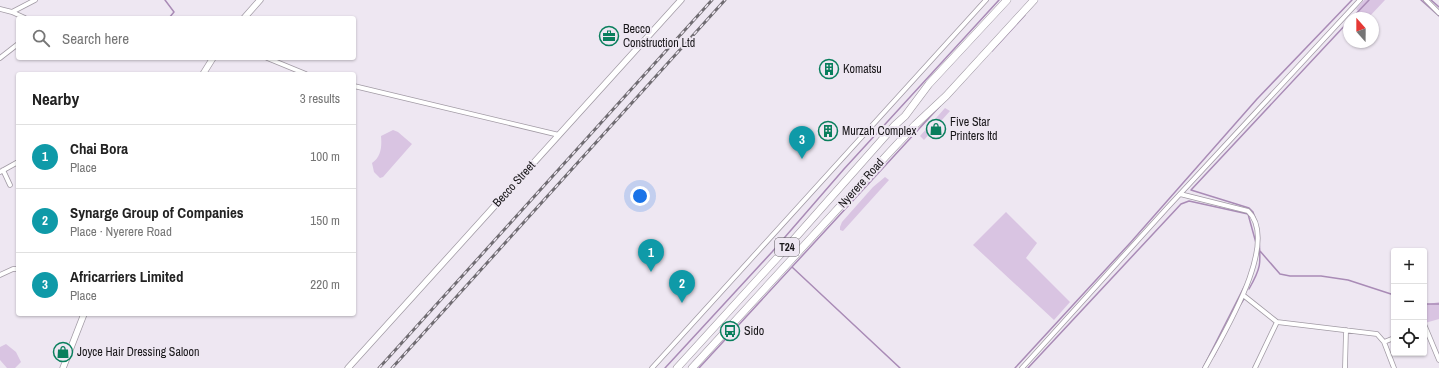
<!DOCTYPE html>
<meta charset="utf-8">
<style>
:root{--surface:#fff;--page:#f6f6f6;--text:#222;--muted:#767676;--line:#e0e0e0;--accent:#7c3aed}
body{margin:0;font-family:"Archivo Narrow",sans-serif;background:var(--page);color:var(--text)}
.controls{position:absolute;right:12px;bottom:12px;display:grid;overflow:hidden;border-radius:4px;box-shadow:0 1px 3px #0004}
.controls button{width:36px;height:36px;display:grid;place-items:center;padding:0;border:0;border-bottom:1px solid var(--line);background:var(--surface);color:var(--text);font:20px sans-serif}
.compass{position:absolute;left:1343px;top:12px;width:36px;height:36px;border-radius:50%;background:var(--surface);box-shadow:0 1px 3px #0004;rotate:339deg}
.you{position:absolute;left:640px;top:196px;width:14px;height:14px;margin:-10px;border:3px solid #fff;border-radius:50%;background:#1a73e8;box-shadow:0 0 0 6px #1a73e833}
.badge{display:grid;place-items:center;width:26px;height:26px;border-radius:50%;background:var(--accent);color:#fff;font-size:13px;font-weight:700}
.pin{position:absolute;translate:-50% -33px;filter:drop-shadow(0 1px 2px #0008)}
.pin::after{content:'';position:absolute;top:21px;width:14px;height:12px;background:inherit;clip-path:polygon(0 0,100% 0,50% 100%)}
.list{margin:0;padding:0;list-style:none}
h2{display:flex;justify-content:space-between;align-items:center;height:52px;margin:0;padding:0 16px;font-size:17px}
h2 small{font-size:13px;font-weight:400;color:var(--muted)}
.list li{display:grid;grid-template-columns:26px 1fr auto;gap:12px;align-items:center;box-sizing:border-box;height:64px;padding:0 16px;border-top:1px solid var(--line)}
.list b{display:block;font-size:15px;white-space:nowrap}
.list p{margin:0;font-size:13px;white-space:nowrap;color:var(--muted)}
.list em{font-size:13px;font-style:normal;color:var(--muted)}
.icon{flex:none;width:22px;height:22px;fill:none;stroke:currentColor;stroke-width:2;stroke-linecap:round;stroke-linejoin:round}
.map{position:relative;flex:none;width:1439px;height:368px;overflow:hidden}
.search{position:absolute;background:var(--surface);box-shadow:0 1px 3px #0004;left:16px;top:16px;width:340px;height:44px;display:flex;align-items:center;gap:10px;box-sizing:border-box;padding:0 14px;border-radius:4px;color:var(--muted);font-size:15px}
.panel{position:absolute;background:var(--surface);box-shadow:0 1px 3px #0004;left:16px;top:72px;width:340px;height:244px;border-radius:4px}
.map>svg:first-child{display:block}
.green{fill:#d9c4e2}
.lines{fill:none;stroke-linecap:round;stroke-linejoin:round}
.stream{stroke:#a98bb6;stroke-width:1.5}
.street-casing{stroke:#a29ba5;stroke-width:5.5}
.secondary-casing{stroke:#a29ba5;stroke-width:7}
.highway-casing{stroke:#a29ba5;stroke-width:8}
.street{stroke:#fff;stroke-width:4}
.secondary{stroke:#fff;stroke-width:5.5}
.highway{stroke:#fff;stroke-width:7}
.rail-casing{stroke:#706c72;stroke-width:3}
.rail{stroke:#eee7f2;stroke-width:1.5;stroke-dasharray:4.5;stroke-linecap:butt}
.labels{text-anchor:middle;stroke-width:4;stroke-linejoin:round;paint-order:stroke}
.shield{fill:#eee7f2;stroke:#59555b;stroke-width:1}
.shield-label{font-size:11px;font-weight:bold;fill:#19171a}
.poi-label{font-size:12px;fill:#19171a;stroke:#eee7f2;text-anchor:start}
.street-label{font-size:12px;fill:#19171a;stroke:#eee7f2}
</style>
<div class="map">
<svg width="1439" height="368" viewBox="0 0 1439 368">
<rect width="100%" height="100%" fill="#eee7f2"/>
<path class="green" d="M 1364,0 L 1385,0 L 1369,17 L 1364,17 L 1356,9 Z
M 945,108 L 950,111 L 924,140 L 920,136 Z
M 393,130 L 398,132 L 412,144 L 383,177 L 380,178 L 374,172 L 372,163 C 381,157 382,147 381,136 Z
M 885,177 L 889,180 L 843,231 L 840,230 L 840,227 L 842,222 L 873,187 Z
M 1006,212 L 1037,243 L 1026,258 L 1070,302 L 1054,320 L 973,245 Z
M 1439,302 L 1439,319 L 1425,323 L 1424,305 Z
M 6,344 L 16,352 L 21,362 L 15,368 L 7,368 L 0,360 L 0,347 Z"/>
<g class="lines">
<path class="stream" d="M 165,0 L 174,12 L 169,18
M 1421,0 L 1439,16
M 1431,0 L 1439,7
M 1352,18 L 1369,0
M 992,51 L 1025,15
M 1256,221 L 1253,212 L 1249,208 L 1191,190 L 1349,21
M 1260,251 L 1280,274 L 1290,276 L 1321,276 L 1348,280 L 1394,295
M 792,267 L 900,368
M 1249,289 C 1261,268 1261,264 1259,240
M 1424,304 L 1439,304
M 1240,305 L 1244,299
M 1214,356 L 1220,344
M 665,368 L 772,252 L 844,169 L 999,0
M 699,368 L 940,106
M 1015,368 L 1131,242 L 1257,99 L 1352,0
M 1028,368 L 1181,204 L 1189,201 L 1248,214 L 1256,243
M 1203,368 L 1244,287"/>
<defs>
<path id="street" d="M 1426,0 L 1439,13
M 0,9 L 12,12 L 25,18
M 12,12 L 35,0
M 0,58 L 18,44
M 267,58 L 306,74
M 354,86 L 559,135
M 3,170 L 10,185
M 0,172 L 18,162
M 1180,194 L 1248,211 C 1281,242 1222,336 1205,368
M 0,275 L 13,269 L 18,269
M 1243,295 L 1277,322 L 1377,334 L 1384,342 L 1394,368
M 1424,324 L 1439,360
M 1384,342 L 1394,338
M 652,368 L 986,0
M 1022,368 L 1167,208 L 1360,0
M 1255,368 L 1277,322
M 1345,368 L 1346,330"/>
<path id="secondary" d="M 244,18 L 260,0
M 203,74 L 213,58
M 63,368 L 84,314
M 348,368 L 681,0"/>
<path id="highway" d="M 677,368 L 788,246 L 895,125 L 905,116 L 929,84 L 1007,0
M 692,368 L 887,155 L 915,125 L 946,96 L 1034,0"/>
</defs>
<use href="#street" class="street-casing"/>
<use href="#secondary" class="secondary-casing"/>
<use href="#highway" class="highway-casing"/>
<use href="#street" class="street"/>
<use href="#secondary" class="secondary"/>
<use href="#highway" class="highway"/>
<defs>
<path id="rail" d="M 379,368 L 712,0
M 392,368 L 725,0"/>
</defs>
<use href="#rail" class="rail-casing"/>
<use href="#rail" class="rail"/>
</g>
<defs>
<symbol id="office-ring" viewBox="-11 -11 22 22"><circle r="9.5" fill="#eee7f2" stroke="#097f5d" stroke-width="1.5"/><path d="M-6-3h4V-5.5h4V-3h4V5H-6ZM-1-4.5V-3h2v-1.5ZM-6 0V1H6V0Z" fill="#097f5d"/></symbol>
<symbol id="building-ring" viewBox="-11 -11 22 22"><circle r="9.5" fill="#eee7f2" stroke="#097f5d" stroke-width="1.5"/><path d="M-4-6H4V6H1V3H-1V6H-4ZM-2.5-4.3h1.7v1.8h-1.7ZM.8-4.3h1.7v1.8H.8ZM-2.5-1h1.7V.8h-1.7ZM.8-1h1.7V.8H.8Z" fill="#097f5d"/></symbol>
<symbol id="shop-ring" viewBox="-11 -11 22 22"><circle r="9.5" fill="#eee7f2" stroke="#097f5d" stroke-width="1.5"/><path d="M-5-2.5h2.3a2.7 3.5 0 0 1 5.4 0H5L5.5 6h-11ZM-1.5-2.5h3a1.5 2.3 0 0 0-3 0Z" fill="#097f5d"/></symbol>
<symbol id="bus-ring" viewBox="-11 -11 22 22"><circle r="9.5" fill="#eee7f2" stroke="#097f5d" stroke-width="1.5"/><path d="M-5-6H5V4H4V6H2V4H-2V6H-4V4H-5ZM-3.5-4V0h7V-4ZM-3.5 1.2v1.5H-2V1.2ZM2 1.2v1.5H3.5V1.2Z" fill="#097f5d"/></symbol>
</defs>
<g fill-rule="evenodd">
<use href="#office-ring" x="598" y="25" width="22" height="22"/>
<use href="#building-ring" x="818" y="58" width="22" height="22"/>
<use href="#shop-ring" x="925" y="118" width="22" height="22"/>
<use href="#building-ring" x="817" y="120" width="22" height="22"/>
<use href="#bus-ring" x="719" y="320" width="22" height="22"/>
<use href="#shop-ring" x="52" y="341" width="22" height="22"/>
</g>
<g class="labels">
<rect class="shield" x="775" y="238" width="24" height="18" rx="3"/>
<g class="shield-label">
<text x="787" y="251">T24</text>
</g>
<g class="poi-label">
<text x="623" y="33">Becco<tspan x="623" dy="14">Construction Ltd</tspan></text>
<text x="843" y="73">Komatsu</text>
<text x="950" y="126">Five Star<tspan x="950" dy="14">Printers ltd</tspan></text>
<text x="842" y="135">Murzah Complex</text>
<text x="744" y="335">Sido</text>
<text x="77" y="356">Joyce Hair Dressing Saloon</text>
</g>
<g class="street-label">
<text transform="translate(861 183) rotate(-48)" y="4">Nyerere Road</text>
<text transform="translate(514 184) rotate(-48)" y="4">Becco Street</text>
</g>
</g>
</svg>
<div class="controls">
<button>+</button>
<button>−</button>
<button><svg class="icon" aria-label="locate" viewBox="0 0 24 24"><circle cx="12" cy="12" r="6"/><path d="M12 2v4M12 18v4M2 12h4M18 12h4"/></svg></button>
</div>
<svg class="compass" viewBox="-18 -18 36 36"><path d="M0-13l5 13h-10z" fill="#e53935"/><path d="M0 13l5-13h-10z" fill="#767676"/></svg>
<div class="you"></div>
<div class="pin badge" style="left:651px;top:272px;background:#0f9aa8">1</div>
<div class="pin badge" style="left:682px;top:303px;background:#0f9aa8">2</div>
<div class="pin badge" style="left:802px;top:159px;background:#0f9aa8">3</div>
<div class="search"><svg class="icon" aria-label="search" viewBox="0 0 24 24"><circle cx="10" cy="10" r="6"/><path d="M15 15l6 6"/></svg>Search here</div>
<section class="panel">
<h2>Nearby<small>3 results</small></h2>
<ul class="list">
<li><span class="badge" style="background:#0f9aa8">1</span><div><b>Chai Bora</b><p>Place</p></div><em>100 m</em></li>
<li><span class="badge" style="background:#0f9aa8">2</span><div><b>Synarge Group of Companies</b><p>Place · Nyerere Road</p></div><em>150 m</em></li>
<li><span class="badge" style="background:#0f9aa8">3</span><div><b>Africarriers Limited</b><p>Place</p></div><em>220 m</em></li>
</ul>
</section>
</div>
